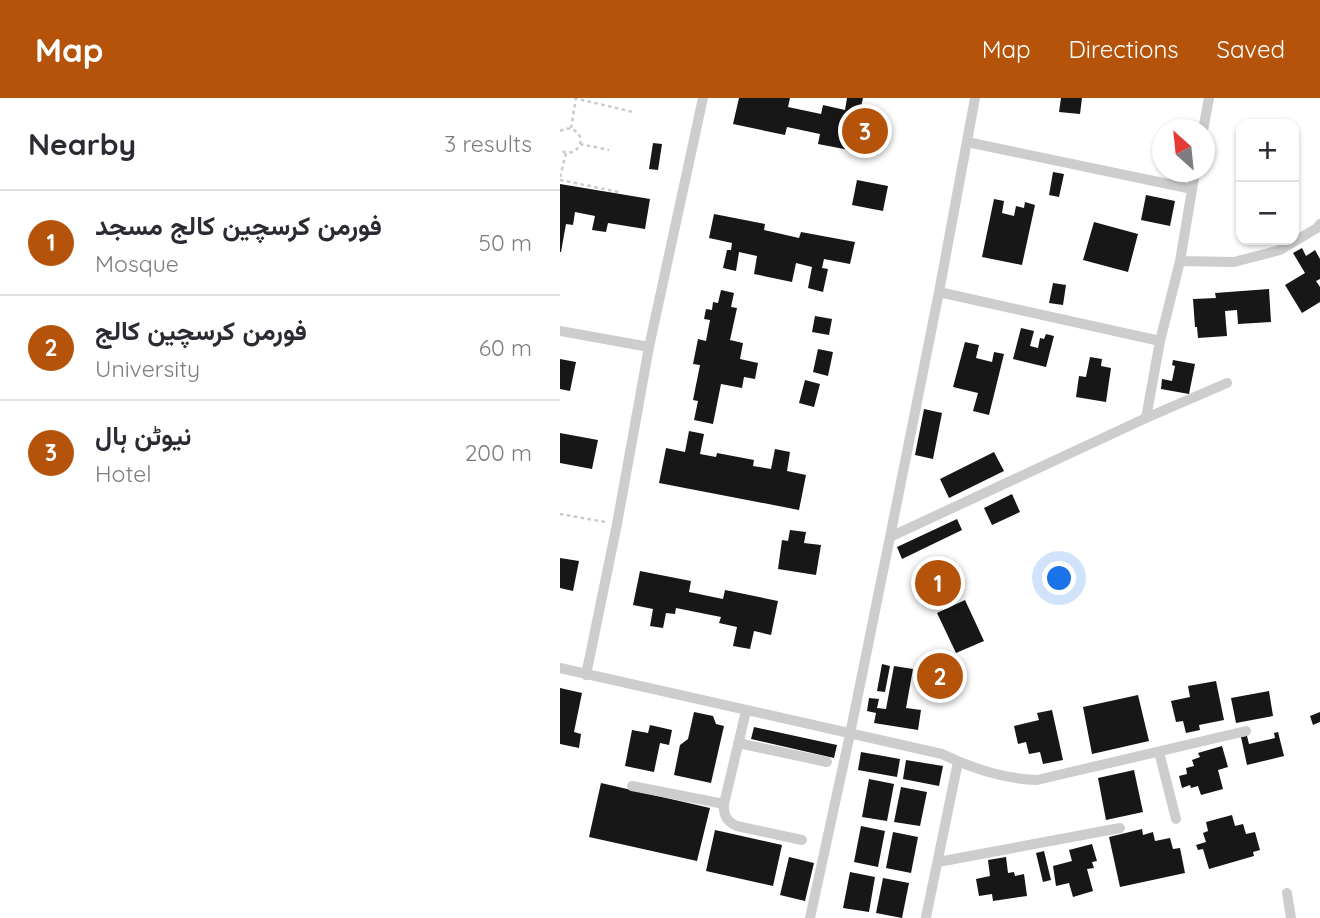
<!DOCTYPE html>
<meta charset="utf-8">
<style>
:root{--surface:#fff;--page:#f2f2f3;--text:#2b2b33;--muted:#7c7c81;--line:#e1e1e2;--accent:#b45309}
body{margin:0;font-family:Quicksand,Vazirmatn,sans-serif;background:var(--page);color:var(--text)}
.controls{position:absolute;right:21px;top:21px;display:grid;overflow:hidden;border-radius:14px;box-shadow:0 2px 5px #0004}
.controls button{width:63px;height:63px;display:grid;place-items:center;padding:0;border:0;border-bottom:2px solid var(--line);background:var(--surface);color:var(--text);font:35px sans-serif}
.compass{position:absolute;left:592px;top:21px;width:63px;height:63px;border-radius:50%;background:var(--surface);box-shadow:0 2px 5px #0004;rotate:333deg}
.you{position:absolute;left:500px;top:481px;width:24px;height:24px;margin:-18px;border:5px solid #fff;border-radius:50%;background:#1a73e8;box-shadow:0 0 0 10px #1a73e833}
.badge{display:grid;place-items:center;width:46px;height:46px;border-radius:50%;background:var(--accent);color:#fff;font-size:23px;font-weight:700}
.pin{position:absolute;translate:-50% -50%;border:4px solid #fff;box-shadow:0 2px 7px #0006}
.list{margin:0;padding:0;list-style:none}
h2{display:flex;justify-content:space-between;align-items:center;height:91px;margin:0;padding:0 28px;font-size:30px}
h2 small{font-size:23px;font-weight:400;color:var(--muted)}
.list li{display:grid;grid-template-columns:46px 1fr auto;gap:21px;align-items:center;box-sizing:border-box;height:105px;padding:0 28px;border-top:2px solid var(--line)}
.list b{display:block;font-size:26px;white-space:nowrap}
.list p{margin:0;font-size:23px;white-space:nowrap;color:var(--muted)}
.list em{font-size:23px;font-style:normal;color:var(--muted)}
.map{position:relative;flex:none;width:760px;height:820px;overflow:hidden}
header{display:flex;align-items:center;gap:42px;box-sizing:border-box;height:98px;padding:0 35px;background:var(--accent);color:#fff}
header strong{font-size:33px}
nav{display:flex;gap:38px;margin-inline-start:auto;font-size:24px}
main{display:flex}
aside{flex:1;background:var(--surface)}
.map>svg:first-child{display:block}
.building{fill:#171717}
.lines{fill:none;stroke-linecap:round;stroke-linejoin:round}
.path{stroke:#cacaca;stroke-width:2.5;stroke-dasharray:3.5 3.5;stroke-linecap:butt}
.lane{stroke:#cdcdcd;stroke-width:10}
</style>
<header>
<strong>Map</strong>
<nav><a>Map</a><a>Directions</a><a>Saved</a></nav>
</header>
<main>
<aside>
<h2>Nearby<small>3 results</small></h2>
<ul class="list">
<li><span class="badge">1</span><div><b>فورمن کرسچین کالج مسجد</b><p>Mosque</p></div><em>50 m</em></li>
<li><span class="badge">2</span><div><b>فورمن کرسچین کالج</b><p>University</p></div><em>60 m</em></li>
<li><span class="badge">3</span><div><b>نیوٹن ہال</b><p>Hotel</p></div><em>200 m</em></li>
</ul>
</aside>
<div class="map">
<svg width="760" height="820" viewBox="0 0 760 820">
<rect width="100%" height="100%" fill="#fff"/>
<path class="building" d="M 179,0 L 230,0 L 228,9 L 261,16 L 263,7 L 285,12 L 287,0 L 303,0 L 300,13 L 318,17 L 310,56 L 258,46 L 260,36 L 227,29 L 225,37 L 173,26 Z
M 501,0 L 522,0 L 520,16 L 499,14 Z
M 93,45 L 102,46 L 98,72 L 89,71 Z
M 493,74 L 504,76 L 499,99 L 489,97 Z
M 297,82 L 328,88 L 323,113 L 292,107 Z
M 0,86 L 90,101 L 85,131 L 48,125 L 46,134 L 32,132 L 35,118 L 15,114 L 13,127 L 6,126 L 1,154 L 0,154 Z
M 586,97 L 615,103 L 610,128 L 581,122 Z
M 434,101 L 444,103 L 442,115 L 454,118 L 456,108 L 464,110 L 465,104 L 475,107 L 462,167 L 422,159 Z
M 154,116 L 205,126 L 204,132 L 239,140 L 241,134 L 295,144 L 290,166 L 264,161 L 262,170 L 268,171 L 263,194 L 248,190 L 252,169 L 236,165 L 232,184 L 194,176 L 197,158 L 179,154 L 176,173 L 163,170 L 167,152 L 171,152 L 172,145 L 149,140 Z
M 534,124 L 578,136 L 568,174 L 523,162 Z
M 742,150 L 746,158 L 755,152 L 760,161 L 760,181 L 756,183 L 760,189 L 760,204 L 742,215 L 725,187 L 745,175 L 733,155 Z
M 493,185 L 506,187 L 503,207 L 489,205 Z
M 709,191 L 711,224 L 678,226 L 677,212 L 665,213 L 667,238 L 638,240 L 637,229 L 635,229 L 633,201 L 656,200 L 655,195 Z
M 161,192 L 174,195 L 171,209 L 177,210 L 170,242 L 183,245 L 180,261 L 198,265 L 195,281 L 184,279 L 182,290 L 161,286 L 153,326 L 134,322 L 138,303 L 133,302 L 140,267 L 133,266 L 138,241 L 146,243 L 150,222 L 144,221 L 146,211 L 152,212 L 153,204 L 158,205 Z
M 255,218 L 272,221 L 269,237 L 252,234 Z
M 461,230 L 474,233 L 470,248 L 478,250 L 480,240 L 484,241 L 486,236 L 494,238 L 486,269 L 453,261 Z
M 405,244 L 419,247 L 416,260 L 432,264 L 434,254 L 444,256 L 429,317 L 413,313 L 418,295 L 393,289 Z
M 258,251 L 273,254 L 268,278 L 253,274 Z
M 530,259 L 542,261 L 541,268 L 551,270 L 546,304 L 516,299 L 519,278 L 526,279 Z
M 0,261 L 16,264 L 10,293 L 0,291 Z
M 613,262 L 635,266 L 629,296 L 601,291 L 602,281 L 612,283 L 615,268 L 612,267 Z
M 245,282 L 260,286 L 254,309 L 239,305 Z
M 364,311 L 382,315 L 373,361 L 355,357 Z
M 129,333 L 144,336 L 140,356 L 156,359 L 157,355 L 194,362 L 193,368 L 211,371 L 215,351 L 230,354 L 227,373 L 246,377 L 239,412 L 99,385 L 106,350 L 125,354 Z
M 0,335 L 38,342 L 32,371 L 0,365 Z
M 434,354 L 444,373 L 389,400 L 380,381 Z
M 452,396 L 460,414 L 432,427 L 424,410 Z
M 397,421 L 402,432 L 342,461 L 337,449 Z
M 230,432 L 246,434 L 244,445 L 261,447 L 256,477 L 218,471 L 222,442 L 228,443 Z
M 0,460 L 19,463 L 13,493 L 0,490 Z
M 382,461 L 400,497 L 374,509 L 357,474 Z
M 80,473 L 131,483 L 129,494 L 163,501 L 165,492 L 218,503 L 211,537 L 194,533 L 190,551 L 173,548 L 177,529 L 159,525 L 161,519 L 116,510 L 115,516 L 106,515 L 103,530 L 90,528 L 93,511 L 73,507 Z
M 405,502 L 424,543 L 396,555 L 377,515 Z
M 322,566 L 330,568 L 325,594 L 317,593 Z
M 334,568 L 353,571 L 346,610 L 361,612 L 358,632 L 314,625 L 316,615 L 307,613 L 309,600 L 319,601 L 317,610 L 326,611 Z
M 656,583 L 664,622 L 639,627 L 640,632 L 626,635 L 623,623 L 616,624 L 611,603 L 630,599 L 628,588 Z
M 0,590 L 22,595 L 14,634 L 21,636 L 19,650 L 0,646 Z
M 709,593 L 713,618 L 676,625 L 671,600 Z
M 578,597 L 589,643 L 532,656 L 523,609 Z
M 492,612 L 503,662 L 483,666 L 480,654 L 469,656 L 466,644 L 458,646 L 454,628 L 479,622 L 477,615 Z
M 134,614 L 153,618 L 156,626 L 164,628 L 151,685 L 114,677 L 120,647 L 128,641 Z
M 760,614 L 760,624 L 753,627 L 750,618 Z
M 90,627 L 112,632 L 109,647 L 100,645 L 94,674 L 65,668 L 72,632 L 88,635 Z
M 194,629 L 277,647 L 274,660 L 191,641 Z
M 718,634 L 724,658 L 687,667 L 681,639 L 687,638 L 689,646 L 715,640 L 714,635 Z
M 662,648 L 668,669 L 658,672 L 663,691 L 641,697 L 638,688 L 631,690 L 630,687 L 622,690 L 619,678 L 627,676 L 626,670 L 634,668 L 632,662 L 640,659 L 638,655 Z
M 301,654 L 340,661 L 337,679 L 298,672 Z
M 346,662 L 383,668 L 379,688 L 343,681 Z
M 574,672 L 583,714 L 546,722 L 538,680 Z
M 309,681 L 334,686 L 327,723 L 302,719 Z
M 41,685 L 150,710 L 137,763 L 29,739 Z
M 341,689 L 367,694 L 360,728 L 334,724 Z
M 672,717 L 675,728 L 683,726 L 686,736 L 695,734 L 700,752 L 693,754 L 694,758 L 649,771 L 643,751 L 638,752 L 636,747 L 646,744 L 643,735 L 648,733 L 646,724 Z
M 301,728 L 325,733 L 318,769 L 294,764 Z
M 582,731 L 583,737 L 593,734 L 595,743 L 610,740 L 613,751 L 620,750 L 625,775 L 560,789 L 549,739 Z
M 155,732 L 222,747 L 213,788 L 146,773 Z
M 333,734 L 358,739 L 351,775 L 326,770 Z
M 532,746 L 537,763 L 532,764 L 534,770 L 527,771 L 533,793 L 513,799 L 509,785 L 496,788 L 493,768 L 512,763 L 509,752 Z
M 484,753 L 491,782 L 483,784 L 476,755 Z
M 229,759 L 254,765 L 245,803 L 220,797 Z
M 446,759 L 448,775 L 454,774 L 455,778 L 464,776 L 467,798 L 433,803 L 432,796 L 419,798 L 416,781 L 430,778 L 428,762 Z
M 290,774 L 315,779 L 309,814 L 283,810 Z
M 323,780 L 349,785 L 342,820 L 316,815 Z"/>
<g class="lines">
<path class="path" d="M 14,0 L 73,14
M 11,30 L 16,1
M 0,33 C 9,28 17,31 21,41 C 20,53 10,58 0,52
M 20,46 L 49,52
M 0,79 L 6,55
M 0,82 L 59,94
M 0,416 L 45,424"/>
<path class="lane" d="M 643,32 L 649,0
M 407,44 L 632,91
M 620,163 L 674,164 L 720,152 L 757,130 L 760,126
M 379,194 L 600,243
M 0,233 L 89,249
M 586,320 L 600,243 L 620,163 L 635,74
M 330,439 L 586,320 L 667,285
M 0,570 L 382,656 C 411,670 445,681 477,682 L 686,633
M 26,577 L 57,426 L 89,249 L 143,0
M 186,613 L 164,706 C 163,717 167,724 177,728 L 242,742
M 178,645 L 267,664
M 599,654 L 616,721
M 72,688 L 164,706
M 378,764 L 560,730
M 727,795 L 731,820
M 366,819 L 398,664
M 250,820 L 290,636 L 330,439 L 379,194 L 415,0"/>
</g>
</svg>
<div class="controls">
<button>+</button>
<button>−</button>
</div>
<svg class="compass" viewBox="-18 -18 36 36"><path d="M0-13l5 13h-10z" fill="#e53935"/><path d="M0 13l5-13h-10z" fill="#7c7c81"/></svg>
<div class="you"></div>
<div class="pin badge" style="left:378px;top:485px">1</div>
<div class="pin badge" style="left:380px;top:578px">2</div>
<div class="pin badge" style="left:305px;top:33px">3</div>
</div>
</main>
